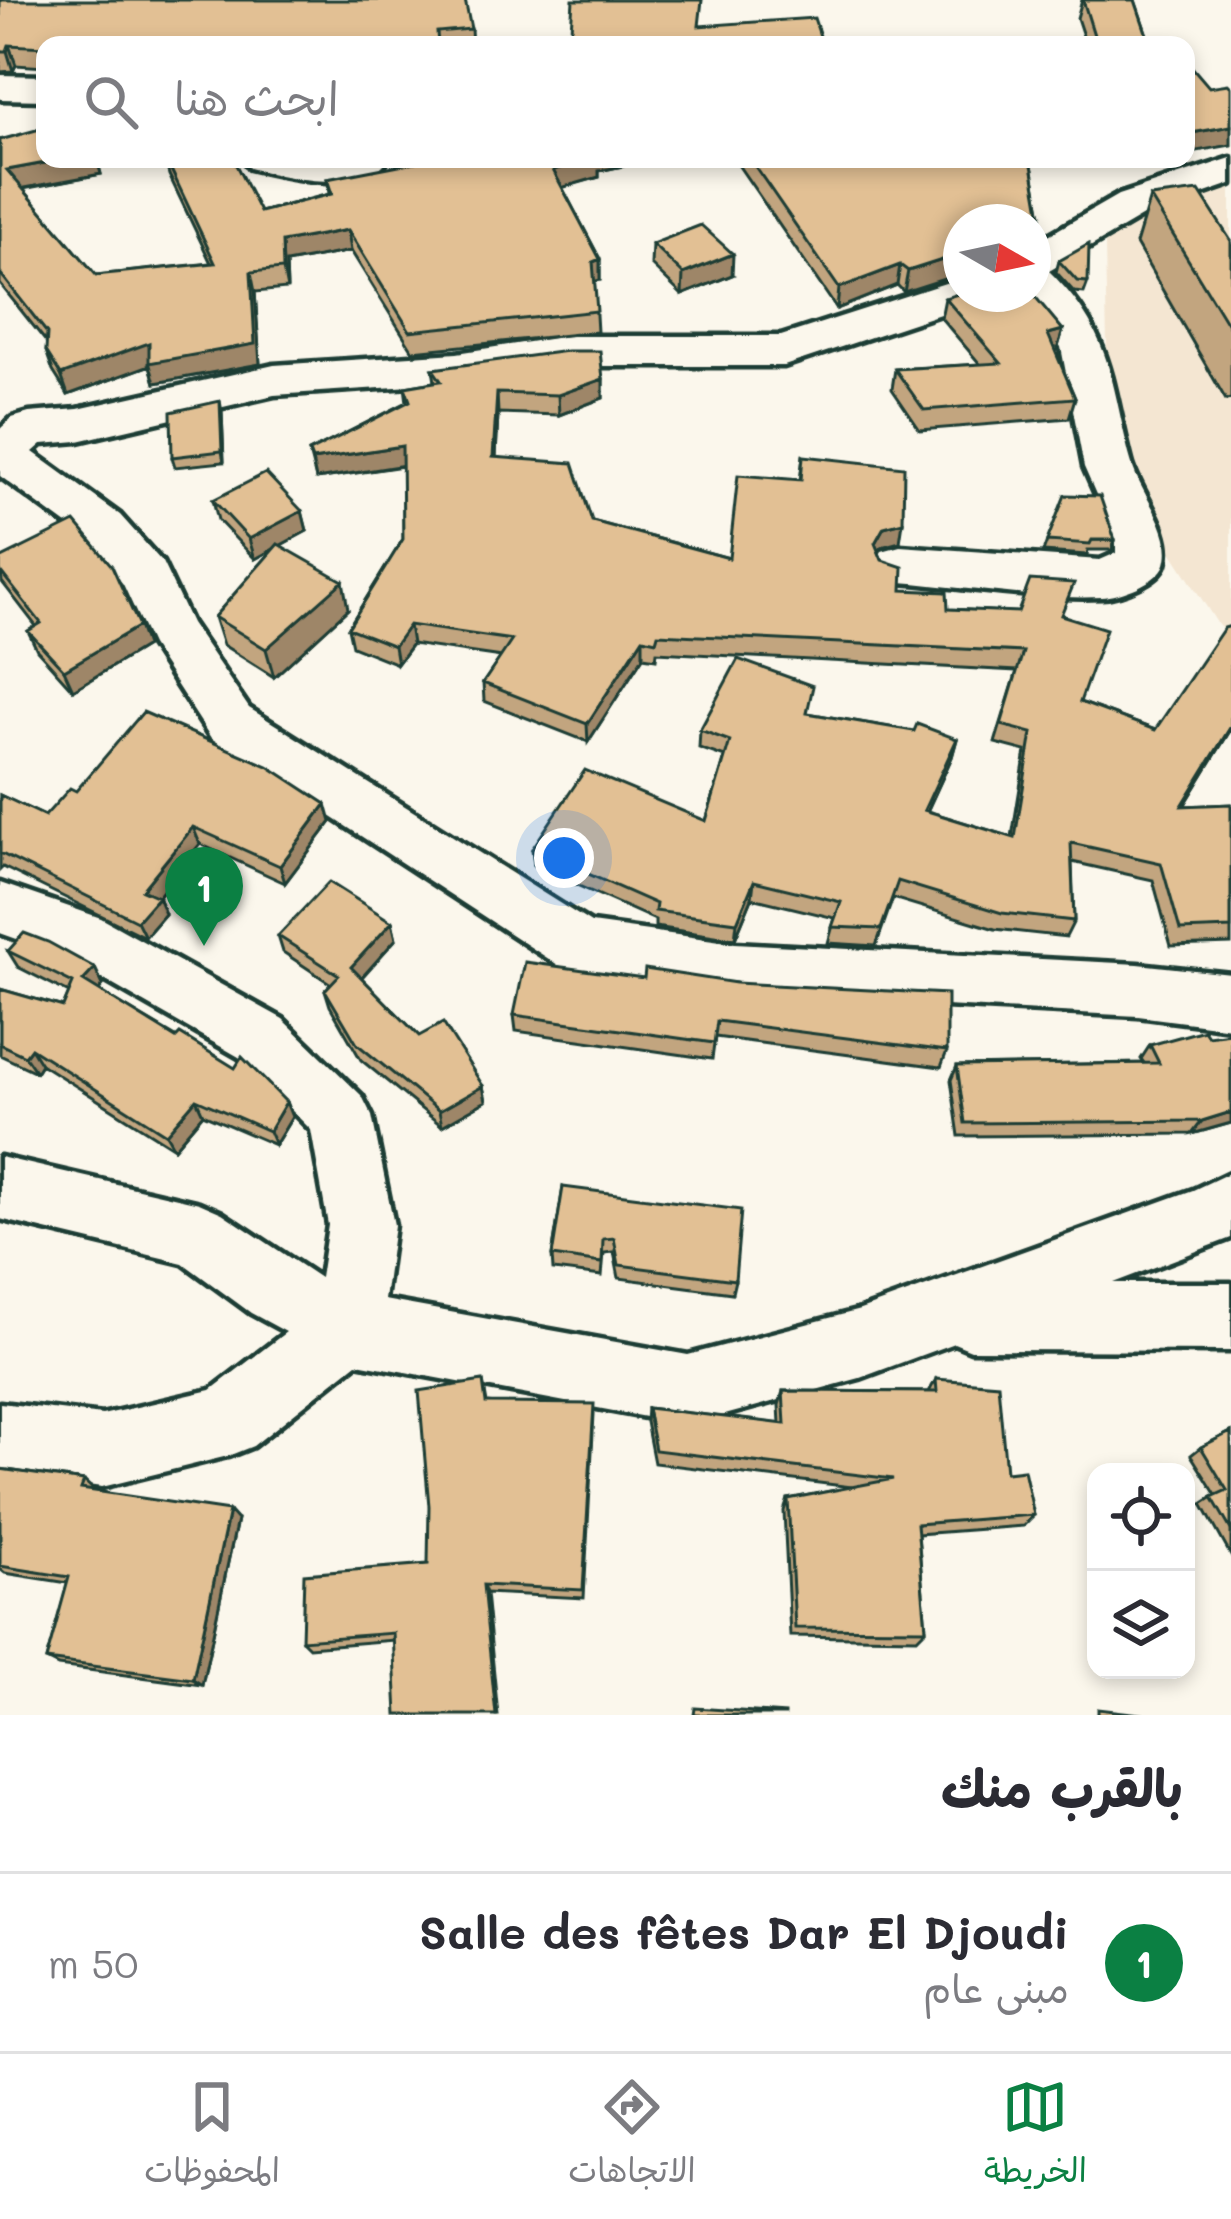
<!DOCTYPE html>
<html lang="ar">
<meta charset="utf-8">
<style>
:root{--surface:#fff;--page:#f7f7f7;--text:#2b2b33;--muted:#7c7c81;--line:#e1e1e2;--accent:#0b8043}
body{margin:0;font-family:Mali,"Playpen Sans Arabic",sans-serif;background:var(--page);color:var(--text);direction:rtl}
.controls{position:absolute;right:36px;bottom:36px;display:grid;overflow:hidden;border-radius:24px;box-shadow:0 6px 18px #0003}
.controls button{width:108px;height:108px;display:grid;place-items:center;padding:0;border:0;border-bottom:3px solid var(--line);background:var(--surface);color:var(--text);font:60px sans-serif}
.compass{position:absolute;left:943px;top:204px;width:108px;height:108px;border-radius:50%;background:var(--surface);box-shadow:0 6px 18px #0003;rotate:99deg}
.you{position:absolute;left:564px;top:858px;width:42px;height:42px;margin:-30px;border:9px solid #fff;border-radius:50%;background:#1a73e8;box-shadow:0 0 0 18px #1a73e833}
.badge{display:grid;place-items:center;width:78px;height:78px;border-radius:50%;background:var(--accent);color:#fff;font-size:39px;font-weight:700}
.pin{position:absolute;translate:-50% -99px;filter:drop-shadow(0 3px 6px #0008)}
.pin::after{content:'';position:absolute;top:63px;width:42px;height:36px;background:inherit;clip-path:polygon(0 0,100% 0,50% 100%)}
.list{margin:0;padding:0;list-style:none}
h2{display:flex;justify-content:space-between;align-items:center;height:156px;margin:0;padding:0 48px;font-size:51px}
h2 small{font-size:39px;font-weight:400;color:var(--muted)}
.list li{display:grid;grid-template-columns:78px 1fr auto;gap:36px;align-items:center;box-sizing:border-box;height:180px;padding:0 48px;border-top:3px solid var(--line)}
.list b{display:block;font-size:45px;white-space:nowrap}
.list p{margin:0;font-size:39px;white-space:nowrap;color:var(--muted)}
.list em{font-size:39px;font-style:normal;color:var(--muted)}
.icon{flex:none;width:66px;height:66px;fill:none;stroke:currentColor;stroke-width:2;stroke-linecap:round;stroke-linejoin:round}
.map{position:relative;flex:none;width:1231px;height:1715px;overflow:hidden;direction:ltr}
.search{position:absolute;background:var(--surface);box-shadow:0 6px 18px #0003;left:36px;right:36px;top:36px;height:132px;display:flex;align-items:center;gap:30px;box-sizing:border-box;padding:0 42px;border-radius:24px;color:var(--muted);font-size:45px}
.sheet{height:336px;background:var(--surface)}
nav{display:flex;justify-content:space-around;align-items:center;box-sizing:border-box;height:168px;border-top:3px solid var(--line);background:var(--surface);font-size:33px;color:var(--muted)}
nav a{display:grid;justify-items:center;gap:6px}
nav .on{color:var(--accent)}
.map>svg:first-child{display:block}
.built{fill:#f4e6d2}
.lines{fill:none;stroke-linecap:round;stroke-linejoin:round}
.minor-casing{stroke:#1f3d34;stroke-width:9}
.minor{fill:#fbf7ec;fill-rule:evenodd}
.wall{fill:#c2a57f;stroke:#1f3d34;stroke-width:3}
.shaded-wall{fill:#9e8668;stroke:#1f3d34;stroke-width:3}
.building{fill:#e2c094;stroke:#1f3d34;stroke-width:3}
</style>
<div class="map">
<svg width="1231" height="1715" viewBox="0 0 1231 1715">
<rect width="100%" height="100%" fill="#fbf7ec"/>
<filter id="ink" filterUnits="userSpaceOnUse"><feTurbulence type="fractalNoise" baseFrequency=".00833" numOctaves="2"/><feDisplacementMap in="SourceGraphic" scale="24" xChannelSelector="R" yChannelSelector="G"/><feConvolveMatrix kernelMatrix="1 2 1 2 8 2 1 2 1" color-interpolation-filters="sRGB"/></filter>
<g filter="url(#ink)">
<path class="built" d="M 1231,182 L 1231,636 L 1219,626 L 1147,514 L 1107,347 L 1105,244 L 1151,205 Z"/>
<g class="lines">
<defs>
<path id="minor" d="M 0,75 L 45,76 L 45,100 L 0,99 Z
M 1231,158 L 1231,184 L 1148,213 L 1049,271 C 1113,334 1110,380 1131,461 C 1139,493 1175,530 1165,564 C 1159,582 1120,596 1102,597 C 1041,600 963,587 900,582 L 882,577 L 875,564 L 882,551 L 900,546 L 1100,560 L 1116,553 L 1116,540 L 1084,467 L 1061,347 L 1022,294 L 1033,294 L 1033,244 L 1118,195 Z
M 243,159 L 388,159 C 363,196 285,177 249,168 Z
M 961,278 L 961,294 L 981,294 L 976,302 L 784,366 L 567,366 L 457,383 L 274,395 L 78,441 L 42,444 L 33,452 L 120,515 L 162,562 L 191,623 L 249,708 L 591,923 L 735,943 L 1138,964 L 1231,974 L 1231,1028 L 1138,1016 L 735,995 L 579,972 L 558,965 L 211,738 L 151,645 L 123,584 L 86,539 L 0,476 L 0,429 L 12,418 L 29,413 L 78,409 L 274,365 L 457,353 L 567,336 L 781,336 Z
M 0,883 L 101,918 L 283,1019 L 362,1096 L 372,1116 L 394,1225 L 384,1300 L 688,1355 L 860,1310 L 1193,1190 L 1231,1172 L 1231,1238 L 1113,1283 L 1231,1283 L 1231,1351 L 971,1350 L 954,1343 L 860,1378 L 688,1425 L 357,1363 L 253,1446 L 228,1456 L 102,1487 L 0,1473 L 0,1403 L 102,1415 L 211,1390 L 286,1332 L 251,1313 L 183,1263 L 0,1219 L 0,1157 L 199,1203 L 222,1213 L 320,1278 L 328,1225 L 311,1130 L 239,1057 L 59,954 L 0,933 Z"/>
</defs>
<use href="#minor" class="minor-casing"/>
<use href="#minor" class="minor"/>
</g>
<path class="wall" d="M 0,0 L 471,29 L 472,45 L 45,45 L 45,67 L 16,65 L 13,71 L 0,72 Z
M 1082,0 L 1135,0 L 1149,41 L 1173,45 L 1086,45 L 1077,18 Z
M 0,140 L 45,159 L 97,159 L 101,174 L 23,189 L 96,275 L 211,263 L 169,175 L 165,159 L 260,212 L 329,194 L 327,179 L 632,164 L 599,171 L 599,177 L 562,187 L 600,259 L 600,280 L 594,281 L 597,332 L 413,351 L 351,251 L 286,263 L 287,289 L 255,292 L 260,364 L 155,383 L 150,365 L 68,395 L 53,371 L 46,351 L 47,343 L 0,284 Z
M 734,159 L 1031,159 L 1041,217 L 1036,237 L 1033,239 L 1033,269 L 1033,222 L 961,222 L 961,275 L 904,292 L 897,285 L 837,309 Z
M 1150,197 L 1231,241 L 1231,399 L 1226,400 L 1136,244 Z
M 652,244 L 732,275 L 682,295 L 651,265 Z
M 1059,261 L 1088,282 L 1084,293 L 1074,292 L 1056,272 Z
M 945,298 L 1063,330 L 1057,350 L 1055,350 L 1075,398 L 1069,418 L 920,430 L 892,389 L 895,369 L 980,364 L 941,318 Z
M 433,369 L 603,379 L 603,398 L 559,415 L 498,413 L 496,458 L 592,521 L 729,558 L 800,480 L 803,456 L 900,542 L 881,547 L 878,551 L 882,560 L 902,590 L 948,609 L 1063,615 L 1080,702 L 1155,730 L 1231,729 L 1184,806 L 1231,804 L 1231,944 L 1171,946 L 1153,880 L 1072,862 L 1074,921 L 1066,937 L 995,929 L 893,898 L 876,946 L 828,943 L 835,918 L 752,898 L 735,939 L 655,927 L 655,920 L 534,866 L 532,849 L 706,821 L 725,757 L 699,748 L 700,730 L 808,713 L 957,739 L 952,757 L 927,811 L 1012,837 L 1026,751 L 995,743 L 1017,671 L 657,652 L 656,659 L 643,657 L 588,742 L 484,701 L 483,683 L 501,657 L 412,644 L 397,664 L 352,646 L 348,628 L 403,539 L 403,466 L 316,479 L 309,452 L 407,402 L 405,387 L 435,382 Z
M 222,412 L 224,462 L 175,467 L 172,457 Z
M 213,500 L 302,511 L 307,531 L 281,545 L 348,609 L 274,677 L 223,645 L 214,617 L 274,549 L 255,559 L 218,520 Z
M 1115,540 L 1112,550 L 1088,550 L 1087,555 L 1043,552 L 1047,541 Z
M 0,559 L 146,646 L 73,690 L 37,650 L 28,631 L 36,626 L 2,582 Z
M 76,791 L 331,822 L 285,883 L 200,844 L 158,897 L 165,914 L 145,937 L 3,867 L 0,870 L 0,795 L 45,816 Z
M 392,922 L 396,939 L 361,977 L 419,1036 L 483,1086 L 486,1101 L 442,1126 L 361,1060 L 330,1006 L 325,990 L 331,984 L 283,952 L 278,936 Z
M 8,951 L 103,985 L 98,991 L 286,1102 L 292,1117 L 275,1145 L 203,1114 L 174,1148 L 41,1064 L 36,1072 L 0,1055 L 0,989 L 63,1007 L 69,993 L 18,967 Z
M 644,978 L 736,983 L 947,1051 L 941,1067 L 715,1037 L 712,1059 L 516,1031 L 514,1015 Z
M 1150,1045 L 1231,1123 L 1192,1134 L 959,1136 L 951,1080 L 957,1066 L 1144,1063 L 1141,1059 Z
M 563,1187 L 735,1280 L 732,1293 L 619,1278 L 614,1252 L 604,1253 L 602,1276 L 553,1270 L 552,1256 Z
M 936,1379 L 1006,1472 L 1034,1515 L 1023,1526 L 918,1534 L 926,1629 L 917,1638 L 790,1636 L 784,1511 L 788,1499 L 852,1487 L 654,1463 L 646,1422 L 647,1408 L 780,1424 L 779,1405 L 783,1391 L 929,1392 Z
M 483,1381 L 487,1403 L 594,1414 L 584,1598 L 486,1593 L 394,1640 L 309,1647 L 302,1640 L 428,1564 Z
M 1231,1432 L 1231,1556 L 1202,1504 L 1216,1495 L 1191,1455 L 1201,1447 Z
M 0,1469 L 84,1481 L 95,1491 L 237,1520 L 202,1685 L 58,1666 L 46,1660 L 68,1583 L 5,1573 L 0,1569 Z"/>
<path class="shaded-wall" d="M 9,45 L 16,65 L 13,71 L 7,51 Z
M 1231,126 L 1231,145 L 1186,153 L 1186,134 Z
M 67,159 L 97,159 L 101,174 L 14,190 L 7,170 Z
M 590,159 L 632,159 L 632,164 L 599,171 L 599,177 L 554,190 L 553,170 Z
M 1126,159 L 1155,159 L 1125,165 Z
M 1041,217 L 1036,237 L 1033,240 L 1033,224 Z
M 348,230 L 351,251 L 286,263 L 287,289 L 283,269 L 282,242 Z
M 733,254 L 732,275 L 682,295 L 683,274 Z
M 961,254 L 960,274 L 904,292 L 908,271 Z
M 600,259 L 600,280 L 593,282 L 593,262 Z
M 900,265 L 897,285 L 837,309 L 839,288 Z
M 251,272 L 255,292 L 260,364 L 155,383 L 150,365 L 68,395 L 61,375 Z
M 1063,330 L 1057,350 L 1042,354 L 1048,334 Z
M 603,379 L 603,398 L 559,415 L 558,395 Z
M 497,393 L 498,413 L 495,477 L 493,457 Z
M 220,401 L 222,412 L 224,462 L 222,451 Z
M 402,446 L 405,465 L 316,479 L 312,460 Z
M 302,511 L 307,531 L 255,559 L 249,539 Z
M 903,522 L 900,542 L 881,547 L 871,562 L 875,543 L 884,527 Z
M 343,581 L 348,609 L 274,677 L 266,649 Z
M 409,625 L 412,644 L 397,664 L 394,646 Z
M 139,626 L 146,646 L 73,690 L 64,670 Z
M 643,638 L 643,657 L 588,742 L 587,724 Z
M 1231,726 L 1231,729 L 1173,824 L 1182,806 Z
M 957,739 L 952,757 L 920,827 L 924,810 Z
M 326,804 L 331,822 L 285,883 L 280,866 Z
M 193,827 L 200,844 L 154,902 L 158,897 L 165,914 L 145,937 L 137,921 L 142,890 Z
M 754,881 L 752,898 L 735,939 L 737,922 Z
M 392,922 L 396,939 L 356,984 L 351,967 Z
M 95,968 L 103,985 L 92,998 L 83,981 Z
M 31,1048 L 41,1064 L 36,1072 L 25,1056 Z
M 483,1086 L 486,1101 L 442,1126 L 439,1111 Z
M 196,1099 L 203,1114 L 174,1148 L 166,1134 Z
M 286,1102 L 292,1117 L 275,1145 L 269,1131 Z
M 1231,1112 L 1231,1123 L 1192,1134 L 1202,1121 Z
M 229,1511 L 237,1520 L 202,1685 L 193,1679 Z
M 483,1585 L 486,1593 L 498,1715 L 496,1715 Z"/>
<path class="building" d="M 0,0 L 465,0 L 471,29 L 437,32 L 438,45 L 45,45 L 45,47 L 9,45 L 7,51 L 0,51 Z
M 573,0 L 702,0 L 699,26 L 814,18 L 823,45 L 570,45 Z
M 1083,0 L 1135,0 L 1149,41 L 1167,38 L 1173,45 L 1097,45 Z
M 1186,60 L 1209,87 L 1228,84 L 1231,87 L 1231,126 L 1186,134 Z
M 43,121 L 45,121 L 45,159 L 67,159 L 7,170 L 96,275 L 215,263 L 166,159 L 233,159 L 260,212 L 332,194 L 327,179 L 430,159 L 590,159 L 553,170 L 600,259 L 593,262 L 597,311 L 410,331 L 348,230 L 282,242 L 283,269 L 251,272 L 255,344 L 149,363 L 149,343 L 61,375 L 46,351 L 47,333 L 0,273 L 0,140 L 40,129 Z
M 750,159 L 1031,159 L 1041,217 L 1033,224 L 1034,267 L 1033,222 L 961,222 L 961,254 L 908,271 L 900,265 L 839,288 Z
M 1199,191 L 1231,241 L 1231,330 L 1150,197 Z
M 701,225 L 733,254 L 683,274 L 652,244 Z
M 1089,244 L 1088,282 L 1077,281 L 1059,261 Z
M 961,293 L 1033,294 L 1063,330 L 1048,334 L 1075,398 L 924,410 L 895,369 L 1001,363 L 945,298 Z
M 567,351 L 600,351 L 603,379 L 558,395 L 497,393 L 493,457 L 573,463 L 592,521 L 729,558 L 738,475 L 801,480 L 803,456 L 904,467 L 903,522 L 884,527 L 875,543 L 882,560 L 903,567 L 902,590 L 947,592 L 948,609 L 1018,612 L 1030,580 L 1074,583 L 1061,615 L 1106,629 L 1080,702 L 1155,730 L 1224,628 L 1231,626 L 1231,726 L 1182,806 L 1231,804 L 1231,928 L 1180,930 L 1161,863 L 1071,843 L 1074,921 L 1002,913 L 898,881 L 881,929 L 832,927 L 841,902 L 754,881 L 737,922 L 655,911 L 656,904 L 532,849 L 585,770 L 706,821 L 730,741 L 700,730 L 738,659 L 813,686 L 807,713 L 914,731 L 917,724 L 957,739 L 924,810 L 1015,838 L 1032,733 L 1001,725 L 1023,652 L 658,634 L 656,641 L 643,638 L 587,724 L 483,683 L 512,640 L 409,625 L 394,646 L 348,628 L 403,539 L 402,446 L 312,460 L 309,452 L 410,401 L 405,387 L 441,381 L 433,369 Z
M 220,401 L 222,451 L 172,457 L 171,412 Z
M 266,473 L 302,511 L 249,539 L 213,500 Z
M 1065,495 L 1100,496 L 1115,540 L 1092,540 L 1090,544 L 1047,541 Z
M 75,522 L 112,566 L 139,626 L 64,670 L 28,631 L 41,623 L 0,571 L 0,559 Z
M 278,544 L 343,581 L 266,649 L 214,617 Z
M 143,712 L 268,766 L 326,804 L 280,866 L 193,827 L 142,890 L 158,897 L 137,921 L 0,853 L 0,795 L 45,816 L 70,788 L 76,791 Z
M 329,882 L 392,922 L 351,967 L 419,1036 L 443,1023 L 483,1086 L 439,1111 L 357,1044 L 325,990 L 339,975 L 278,936 Z
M 24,933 L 48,942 L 95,968 L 83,981 L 176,1038 L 180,1034 L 235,1068 L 242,1057 L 286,1102 L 269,1131 L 196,1099 L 166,1134 L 31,1048 L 25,1056 L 0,1044 L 0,989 L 63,1007 L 73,983 L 8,951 Z
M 525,962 L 644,978 L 645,969 L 736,983 L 947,994 L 947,1051 L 717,1021 L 714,1043 L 514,1015 Z
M 1204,1030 L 1208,1036 L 1231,1033 L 1231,1112 L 1202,1121 L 965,1123 L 957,1066 L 1159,1063 L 1150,1045 Z
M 563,1187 L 741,1210 L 735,1280 L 619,1265 L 614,1238 L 603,1239 L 602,1263 L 552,1256 Z
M 936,1379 L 998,1384 L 1006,1472 L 1024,1470 L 1034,1515 L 917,1524 L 926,1629 L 795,1628 L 788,1499 L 893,1479 L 655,1450 L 647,1408 L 785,1424 L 783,1391 L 937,1392 Z
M 483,1381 L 486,1403 L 594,1404 L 583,1590 L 483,1585 L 496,1715 L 397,1715 L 393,1633 L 302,1640 L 304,1574 L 428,1564 L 429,1506 L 419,1391 Z
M 1231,1432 L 1231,1530 L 1212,1497 L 1227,1490 L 1201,1447 Z
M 0,1469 L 84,1481 L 81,1489 L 229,1511 L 193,1679 L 46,1660 L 69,1577 L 0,1566 Z
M 695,1708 L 785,1714 L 785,1715 L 694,1715 Z
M 1098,1709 L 1149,1715 L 1098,1715 Z"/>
</g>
</svg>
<div class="controls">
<button><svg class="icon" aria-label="locate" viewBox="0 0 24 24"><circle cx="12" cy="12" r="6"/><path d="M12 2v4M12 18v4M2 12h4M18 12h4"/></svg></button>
<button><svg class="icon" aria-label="layers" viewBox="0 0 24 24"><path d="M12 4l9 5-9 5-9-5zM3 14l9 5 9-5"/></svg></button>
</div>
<svg class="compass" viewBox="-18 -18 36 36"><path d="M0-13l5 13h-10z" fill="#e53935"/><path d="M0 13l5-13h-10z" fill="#7c7c81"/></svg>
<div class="you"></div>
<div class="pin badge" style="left:204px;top:946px">1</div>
<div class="search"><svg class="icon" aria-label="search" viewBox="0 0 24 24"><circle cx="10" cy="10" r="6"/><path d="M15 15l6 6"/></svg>ابحث هنا</div>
</div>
<section class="sheet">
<h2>بالقرب منك<small></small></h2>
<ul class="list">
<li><span class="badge">1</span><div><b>Salle des fêtes Dar El Djoudi</b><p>مبنى عام</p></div><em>50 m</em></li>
</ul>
</section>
<nav>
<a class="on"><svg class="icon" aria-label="map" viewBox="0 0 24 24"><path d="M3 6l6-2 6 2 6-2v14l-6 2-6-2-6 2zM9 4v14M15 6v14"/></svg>الخريطة</a>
<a><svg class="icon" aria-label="directions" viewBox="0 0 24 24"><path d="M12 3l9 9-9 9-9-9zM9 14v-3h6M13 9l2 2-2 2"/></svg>الاتجاهات</a>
<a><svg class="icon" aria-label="saved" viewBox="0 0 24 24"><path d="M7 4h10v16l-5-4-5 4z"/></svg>المحفوظات</a>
</nav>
